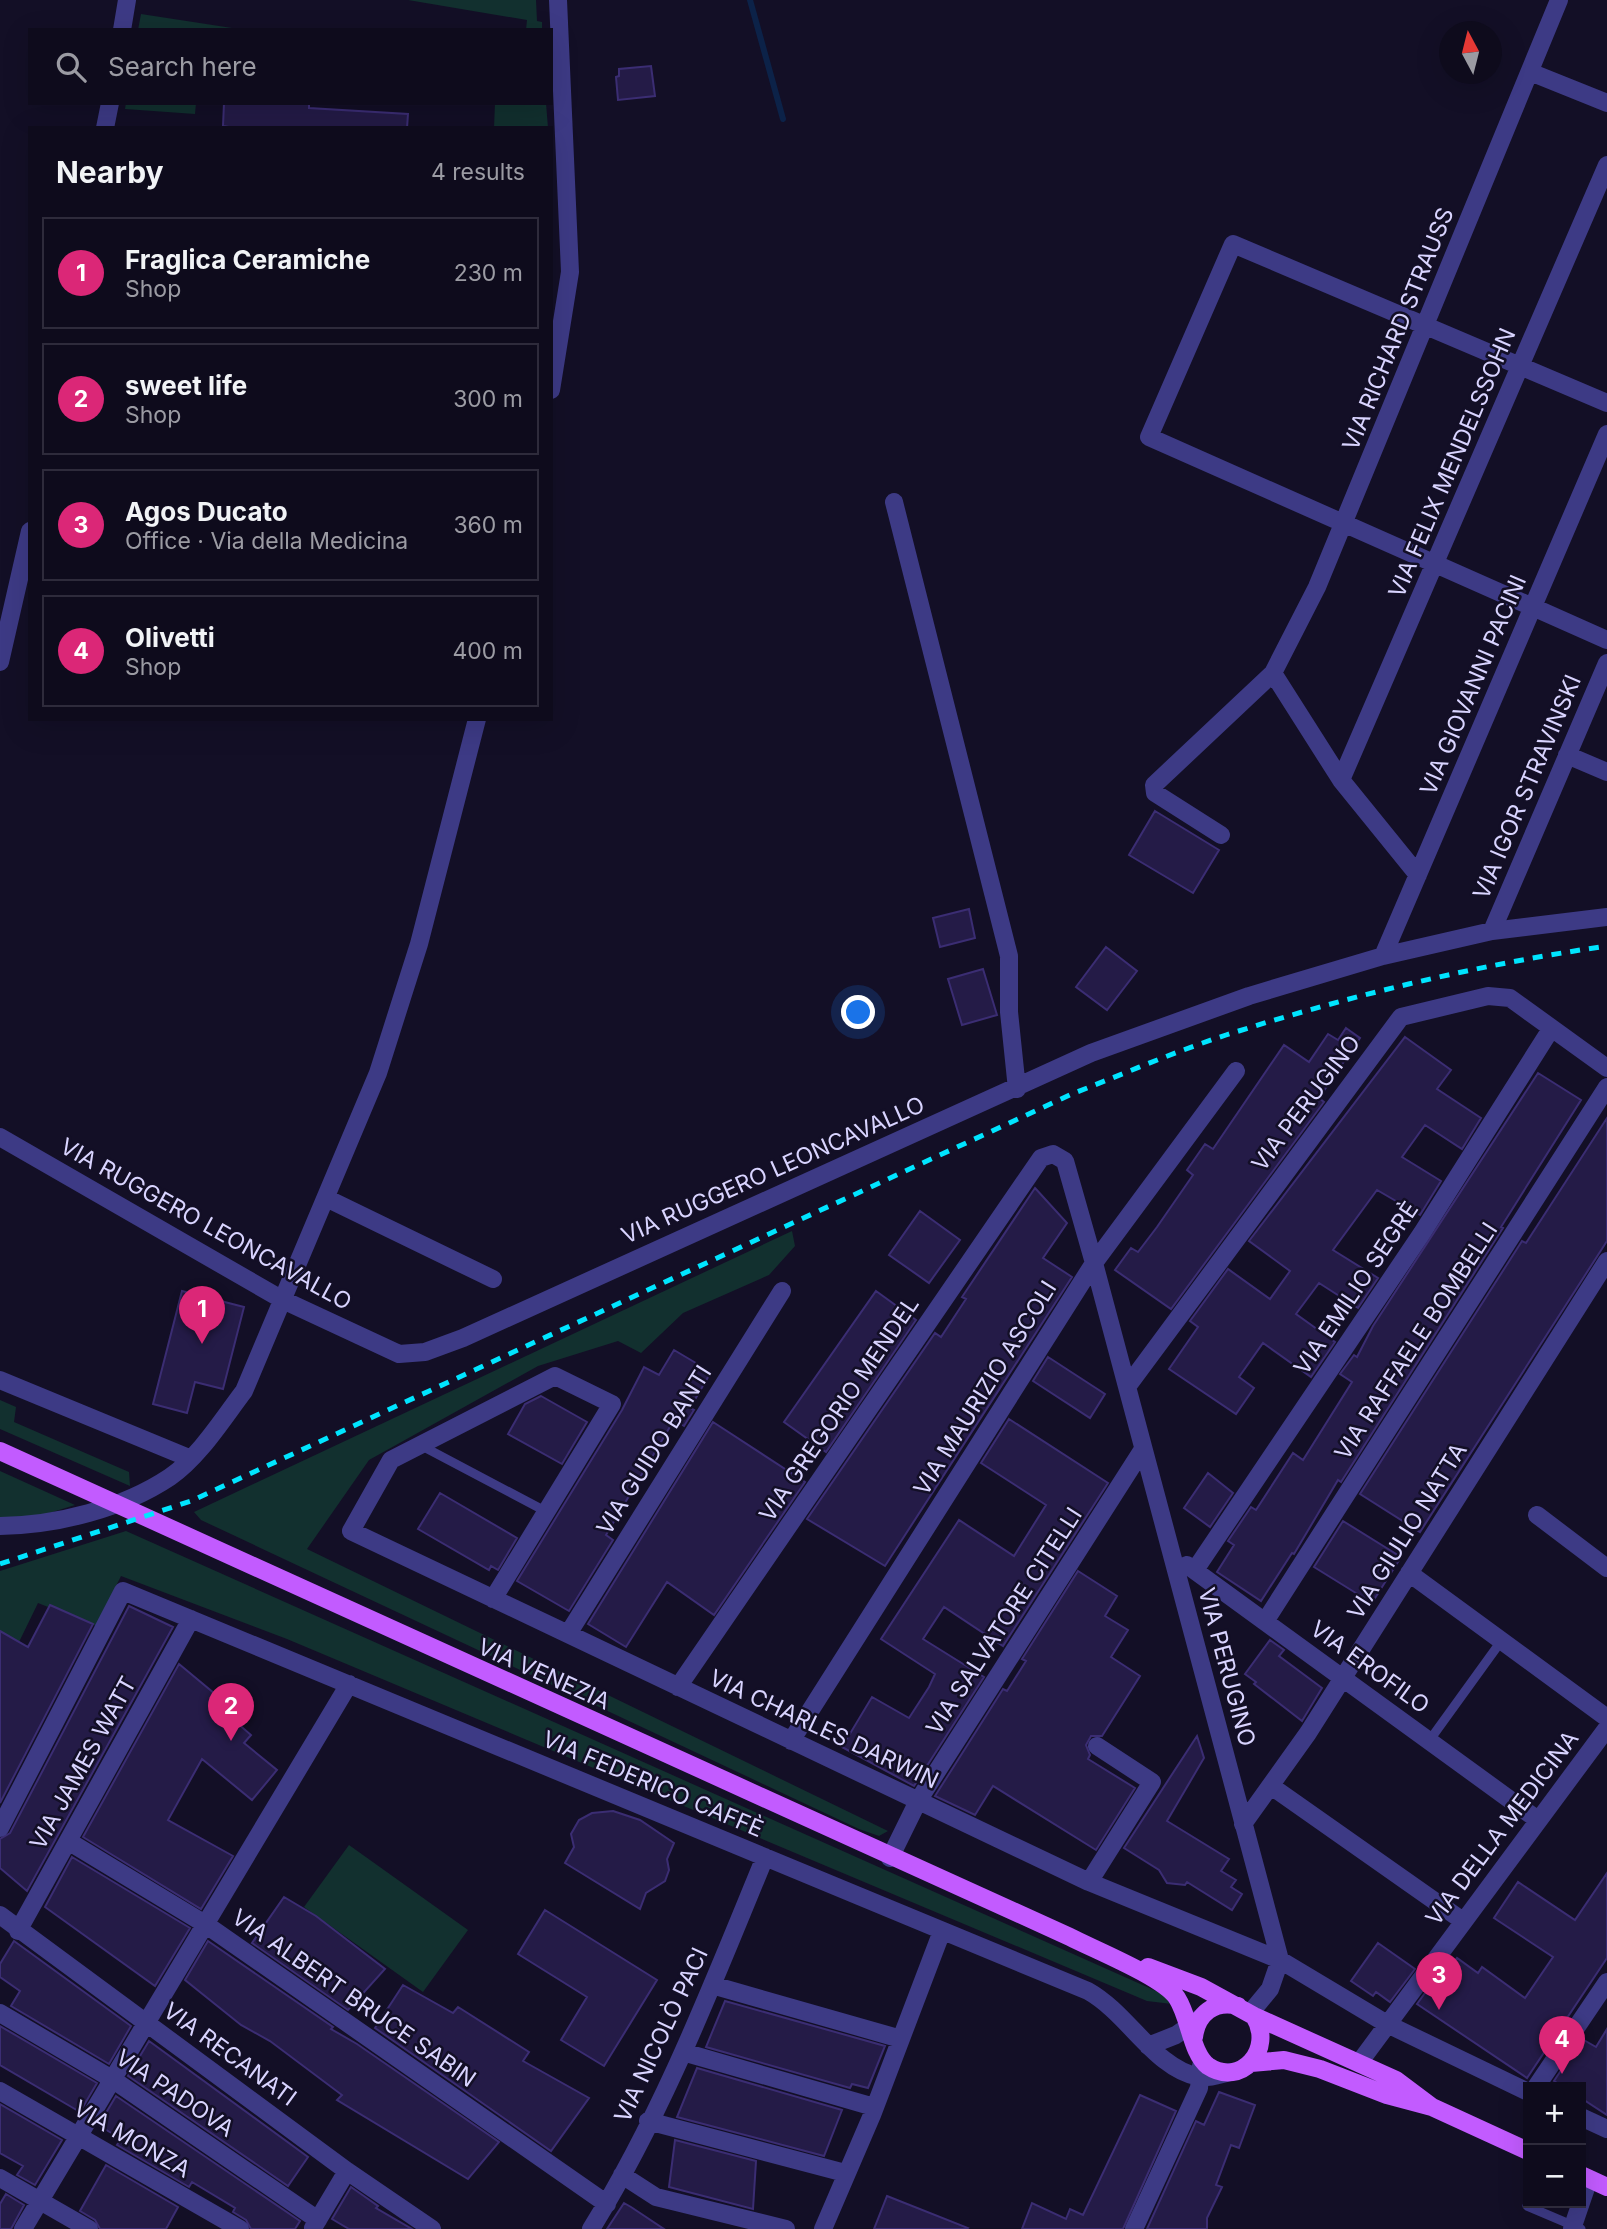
<!DOCTYPE html>
<meta charset="utf-8">
<style>
:root{--surface:#0e0b1c;--page:#1c1929;--text:#f1f3f6;--muted:#9b9ba3;--line:#2e2b3b;--accent:#db2777}
body{margin:0;font-family:Inter,sans-serif;background:var(--page);color:var(--text)}
.controls{position:absolute;right:21px;bottom:21px;display:grid;overflow:hidden;border-radius:0px;box-shadow:0 7px 28px #0002}
.controls button{width:63px;height:63px;display:grid;place-items:center;padding:0;border:0;border-bottom:2px solid var(--line);background:var(--surface);color:var(--text);font:35px sans-serif}
.compass{position:absolute;left:1439px;top:21px;width:63px;height:63px;border-radius:50%;background:var(--surface);box-shadow:0 7px 28px #0002;rotate:353deg}
.you{position:absolute;left:859px;top:1013px;width:24px;height:24px;margin:-18px;border:5px solid #fff;border-radius:50%;background:#1a73e8;box-shadow:0 0 0 10px #1a73e833}
.badge{display:grid;place-items:center;width:46px;height:46px;border-radius:50%;background:var(--accent);color:#fff;font-size:23px;font-weight:700}
.pin{position:absolute;translate:-50% -58px;filter:drop-shadow(0 2px 4px #0008)}
.pin::after{content:'';position:absolute;top:37px;width:24px;height:21px;background:inherit;clip-path:polygon(0 0,100% 0,50% 100%)}
.list{margin:0;padding:0;list-style:none}
h2{display:flex;justify-content:space-between;align-items:center;height:91px;margin:0;padding:0 28px;font-size:30px}
h2 small{font-size:23px;font-weight:400;color:var(--muted)}
.list li{display:grid;grid-template-columns:46px 1fr auto;gap:21px;align-items:center;box-sizing:border-box;height:112px;margin:0 14px 14px;padding:0 14px;border:2px solid var(--line);border-radius:0px}
.list b{display:block;font-size:26px;white-space:nowrap}
.list p{margin:0;font-size:23px;white-space:nowrap;color:var(--muted)}
.list em{font-size:23px;font-style:normal;color:var(--muted)}
.icon{flex:none;width:38px;height:38px;fill:none;stroke:currentColor;stroke-width:2;stroke-linecap:round;stroke-linejoin:round}
.map{position:relative;flex:none;width:1607px;height:2229px;overflow:hidden}
.search{position:absolute;background:var(--surface);box-shadow:0 7px 28px #0002;left:28px;top:28px;width:525px;height:77px;display:flex;align-items:center;gap:18px;box-sizing:border-box;padding:0 24px;border-radius:0px;color:var(--muted);font-size:26px}
.panel{position:absolute;background:var(--surface);box-shadow:0 7px 28px #0002;left:28px;top:126px;width:525px;height:595px;border-radius:0px}
.map>svg:first-child{display:block}
.green{fill:#12302f}
.lines{fill:none;stroke-linecap:round;stroke-linejoin:round}
.stream{stroke:#0c2248;stroke-width:6}
.building{fill:#241b47;stroke:#3b2d73;stroke-width:2}
.service{stroke:#3d3a85;stroke-width:9}
.minor{stroke:#3d3a85;stroke-width:18}
.primary{stroke:#c25bff;stroke-width:18}
.rail{stroke:#00e5ff;stroke-width:5;stroke-dasharray:10 9;stroke-linecap:butt}
.labels{text-anchor:middle;stroke-width:5;stroke-linejoin:round;paint-order:stroke}
.street-label{font-size:23px;fill:#d9d4ff;stroke:#130f26}
</style>
<div class="map">
<svg width="1607" height="2229" viewBox="0 0 1607 2229">
<rect width="100%" height="100%" fill="#130f26"/>
<path class="green" d="M 408,0 L 536,0 L 537,21 L 542,22 L 542,30 L 526,30 L 527,20 Z
M 141,14 L 245,30 L 138,30 Z
M 126,103 L 196,103 L 195,114 L 125,109 Z
M 495,103 L 546,103 L 548,128 L 494,128 Z
M 792,1231 L 795,1246 L 769,1275 L 683,1313 L 641,1353 L 618,1341 L 538,1366 L 369,1460 L 307,1549 L 888,1831 L 879,1836 L 859,1829 L 201,1520 L 194,1512 Z
M 0,1400 L 16,1407 L 14,1422 L 129,1472 L 130,1486 L 0,1429 Z
M 0,1471 L 75,1505 L 43,1515 L 0,1518 Z
M 126,1531 L 1165,1995 L 1172,2004 L 1147,2001 L 287,1639 L 121,1576 L 96,1626 L 38,1603 L 19,1642 L 0,1631 L 0,1571 Z
M 349,1845 L 468,1930 L 423,1992 L 304,1907 Z"/>
<g class="lines">
<path class="stream" d="M 750,0 L 783,119"/>
</g>
<path class="building" d="M 651,66 L 655,96 L 618,100 L 616,77 L 619,76 L 619,69 Z
M 224,103 L 309,103 L 309,108 L 408,114 L 407,128 L 235,128 L 223,126 Z
M 1155,811 L 1219,850 L 1193,893 L 1129,855 Z
M 969,909 L 975,938 L 940,947 L 933,918 Z
M 1106,947 L 1137,971 L 1107,1010 L 1076,987 Z
M 983,969 L 997,1015 L 962,1025 L 948,979 Z
M 1346,1028 L 1360,1038 L 1319,1098 L 1324,1102 L 1171,1309 L 1115,1270 L 1131,1248 L 1138,1252 L 1157,1227 L 1193,1175 L 1187,1170 L 1205,1144 L 1213,1149 L 1284,1045 L 1309,1062 L 1328,1034 L 1338,1040 Z
M 1405,1037 L 1451,1070 L 1437,1089 L 1481,1118 L 1462,1149 L 1425,1125 L 1402,1157 L 1441,1181 L 1420,1215 L 1377,1190 L 1333,1250 L 1378,1278 L 1358,1308 L 1319,1283 L 1296,1314 L 1335,1342 L 1311,1377 L 1263,1343 L 1239,1377 L 1254,1388 L 1236,1414 L 1169,1369 L 1198,1327 L 1190,1321 L 1228,1269 L 1270,1299 L 1290,1271 L 1249,1241 Z
M 1538,1073 L 1581,1100 L 1501,1227 L 1503,1228 L 1341,1482 L 1338,1480 L 1294,1554 L 1292,1553 L 1261,1601 L 1217,1572 L 1234,1545 L 1228,1541 L 1251,1507 L 1256,1510 L 1293,1453 L 1303,1460 L 1352,1382 L 1340,1374 L 1354,1355 L 1357,1357 L 1373,1326 Z
M 1607,1118 L 1607,1241 L 1420,1532 L 1360,1494 L 1522,1241 L 1526,1243 Z
M 1035,1188 L 1067,1223 L 1043,1258 L 1072,1277 L 885,1566 L 807,1519 L 935,1333 L 941,1337 L 966,1299 L 962,1297 Z
M 920,1211 L 960,1240 L 929,1283 L 889,1255 Z
M 182,1291 L 244,1307 L 223,1389 L 195,1382 L 187,1413 L 153,1404 Z
M 876,1291 L 916,1320 L 826,1452 L 784,1422 Z
M 674,1350 L 711,1372 L 690,1408 L 694,1410 L 684,1426 L 674,1420 L 606,1535 L 613,1540 L 569,1611 L 517,1581 L 622,1410 L 644,1367 L 659,1375 Z
M 1048,1357 L 1105,1394 L 1090,1418 L 1033,1381 Z
M 541,1396 L 587,1422 L 562,1464 L 508,1434 L 525,1404 Z
M 1009,1419 L 1108,1483 L 1003,1646 L 944,1607 L 923,1639 L 984,1677 L 914,1786 L 842,1747 L 872,1697 L 909,1718 L 929,1687 L 935,1674 L 881,1639 L 959,1520 L 1014,1556 L 1046,1505 L 981,1463 Z
M 713,1422 L 805,1482 L 714,1615 L 667,1582 L 626,1647 L 588,1624 Z
M 1208,1473 L 1233,1493 L 1210,1527 L 1184,1508 Z
M 440,1493 L 517,1538 L 498,1570 L 491,1566 L 489,1570 L 418,1529 Z
M 1343,1521 L 1401,1557 L 1372,1603 L 1314,1567 Z
M 1078,1571 L 1117,1596 L 1105,1616 L 1128,1630 L 1111,1657 L 1140,1676 L 1102,1736 L 1091,1736 L 1086,1745 L 1090,1755 L 1088,1759 L 1135,1788 L 1096,1850 L 993,1786 L 975,1815 L 935,1796 L 1003,1689 L 1007,1691 L 1026,1661 L 1022,1659 Z
M 50,1605 L 93,1624 L 0,1803 L 0,1631 L 28,1647 Z
M 129,1606 L 173,1627 L 27,1891 L 0,1868 L 0,1839 L 10,1833 Z
M 1270,1640 L 1284,1650 L 1279,1656 L 1322,1688 L 1302,1721 L 1254,1684 L 1256,1682 L 1245,1674 Z
M 179,1664 L 233,1709 L 228,1715 L 251,1735 L 244,1743 L 277,1770 L 252,1800 L 202,1759 L 168,1820 L 233,1856 L 201,1909 L 83,1837 Z
M 1197,1736 L 1204,1758 L 1167,1821 L 1229,1859 L 1221,1871 L 1236,1880 L 1231,1887 L 1242,1894 L 1232,1910 L 1187,1882 L 1185,1885 L 1167,1883 L 1159,1870 L 1124,1848 Z
M 613,1811 L 640,1820 L 674,1843 L 667,1859 L 669,1870 L 665,1881 L 646,1893 L 640,1909 L 565,1863 L 574,1847 L 571,1834 L 579,1820 L 592,1813 Z
M 72,1857 L 190,1928 L 155,1986 L 45,1907 Z
M 1607,1873 L 1607,1958 L 1527,2078 L 1417,2004 L 1433,1982 L 1438,1985 L 1457,1958 L 1478,1973 L 1482,1967 L 1525,1998 L 1553,1957 L 1494,1918 L 1518,1882 L 1575,1920 Z
M 284,1897 L 316,1916 L 385,1969 L 348,2010 L 252,1943 Z
M 545,1910 L 657,1980 L 604,2066 L 561,2040 L 587,1997 L 518,1954 Z
M 14,1941 L 131,2026 L 109,2064 L 11,2006 L 20,1991 L 0,1977 L 0,1964 Z
M 208,1941 L 333,2027 L 331,2029 L 357,2044 L 499,2142 L 468,2179 L 337,2100 L 342,2095 L 270,2041 L 241,2025 L 185,1980 Z
M 1378,1943 L 1415,1969 L 1390,2002 L 1376,1992 L 1373,1996 L 1351,1981 Z
M 403,1985 L 453,2013 L 458,2007 L 529,2052 L 523,2061 L 589,2098 L 551,2151 L 375,2028 Z
M 725,2001 L 885,2046 L 868,2088 L 852,2084 L 850,2088 L 706,2047 Z
M 0,2026 L 97,2083 L 80,2112 L 0,2065 Z
M 1607,2029 L 1607,2115 L 1581,2098 L 1581,2087 L 1564,2087 L 1554,2081 L 1582,2039 L 1596,2047 Z
M 149,2041 L 308,2157 L 288,2186 L 128,2076 Z
M 697,2068 L 842,2110 L 824,2156 L 677,2117 Z
M 1219,2092 L 1255,2105 L 1239,2148 L 1231,2145 L 1216,2185 L 1222,2187 L 1207,2218 L 1207,2229 L 1147,2229 L 1196,2121 L 1204,2125 Z
M 1140,2095 L 1176,2111 L 1123,2229 L 1022,2229 L 1032,2203 L 1066,2219 L 1070,2209 L 1083,2215 Z
M 116,2096 L 300,2221 L 295,2229 L 251,2229 L 246,2220 L 233,2212 L 235,2208 L 192,2182 L 189,2187 L 117,2145 L 121,2139 L 100,2126 L 100,2123 Z
M 0,2104 L 62,2140 L 35,2185 L 17,2175 L 23,2166 L 0,2153 Z
M 675,2140 L 756,2161 L 753,2209 L 669,2187 Z
M 106,2165 L 178,2207 L 166,2229 L 100,2229 L 95,2220 L 80,2211 Z
M 351,2187 L 378,2206 L 376,2208 L 412,2229 L 349,2229 L 332,2219 Z
M 6,2194 L 24,2205 L 11,2229 L 0,2229 L 0,2204 Z
M 887,2196 L 968,2228 L 967,2229 L 874,2229 Z
M 624,2203 L 631,2207 L 664,2229 L 607,2229 Z"/>
<g class="lines">
<path class="service" d="M 422,1446 L 547,1512
M 1429,1741 L 1502,1640
M 1528,2202 L 1527,2206 L 1581,2229"/>
<path class="minor" d="M 122,30 L 127,0
M 1530,72 L 1607,103
M 105,128 L 110,103
M 551,390 L 570,272 L 558,0
M 1607,403 L 1233,244 L 1149,437 L 1607,640
M 894,502 L 1009,956 L 1009,1012 L 1017,1089
M 0,662 L 30,531
M 1273,673 L 1341,780 L 1418,875
M 1567,755 L 1607,772
M 1341,780 L 1607,165
M 1221,835 L 1155,793 L 1154,785 L 1273,673 L 1317,587 L 1559,0
M 1492,931 L 1607,663
M 1383,956 L 1607,434
M 0,1137 L 283,1300 L 399,1354 L 425,1352 L 463,1338 L 1091,1053 L 1249,996 L 1383,956 L 1492,931 L 1607,917
M 326,1198 L 493,1279
M 0,1380 L 189,1458
M 1127,1387 L 1401,1017 L 1488,996 L 1510,998 L 1607,1068
M 1537,1515 L 1607,1568
M 0,1526 C 57,1525 122,1509 170,1477 C 199,1457 222,1420 244,1391 L 378,1073 L 419,944 L 477,719
M 1187,1565 L 1538,1820
M 1195,1570 L 1422,1233 L 1551,1029
M 1409,1573 L 1607,1718
M 493,1599 L 612,1404 L 555,1376 L 391,1460 L 351,1531 L 568,1634 L 1089,1882 L 1280,1960 L 1387,2024 L 1528,2092
M 1266,1620 L 1607,1087
M 568,1634 L 782,1291
M 678,1687 L 1041,1158 L 1053,1154 L 1065,1161 L 1094,1263 L 1280,1960
M 791,1741 L 1094,1263 L 1236,1071
M 1271,1786 L 1463,1921
M 1243,1824 L 1308,1733 L 1607,1261
M 0,1828 L 123,1591 L 1088,1991 C 1129,2014 1154,2068 1199,2077 C 1209,2079 1221,2074 1231,2072
M 68,1841 L 205,1924 L 607,2204
M 890,1858 L 918,1801 L 1143,1449
M 1089,1882 L 1152,1782 L 1097,1746
M 0,1915 L 347,2171 L 432,2229
M 18,1931 L 191,1619
M 712,1985 L 901,2039
M 1251,2012 L 1270,1989 L 1280,1960
M 0,2013 L 112,2079 L 318,2220
M 1148,2046 L 1176,2035 L 1200,2018
M 683,2052 L 874,2107
M 1359,2063 L 1607,1728
M 1536,2087 L 1607,1982
M 0,2091 L 240,2229
M 1581,2117 L 1607,2129
M 648,2121 L 845,2173
M 622,2175 L 656,2197 L 786,2229
M 0,2178 L 89,2229
M 313,2228 L 347,2171
M 23,2229 L 349,1684
M 591,2229 C 663,2113 713,1983 765,1857
M 823,2229 L 872,2115 L 942,1931
M 1134,2229 L 1199,2088 L 1201,2066
M 1572,2229 L 1589,2179"/>
<path class="primary" d="M 0,1451 L 1070,1937 C 1095,1950 1163,1977 1177,1998 C 1190,2018 1191,2053 1208,2066 C 1241,2088 1275,2049 1254,2016
M 1148,1967 L 1201,1987 L 1254,2016 L 1396,2080 L 1432,2107
M 1194,2037 C 1197,2014 1214,2000 1238,2006
M 1251,2063 L 1284,2060 L 1320,2069 L 1387,2095 L 1432,2107 L 1528,2151
M 1581,2175 L 1607,2187"/>
<path class="rail" d="M 0,1564 L 191,1501 L 1072,1094 C 1123,1074 1174,1052 1226,1035 C 1352,995 1476,965 1607,946"/>
</g>
<g class="labels">
<g class="street-label">
<text transform="translate(1398 329) rotate(-68)" y="8">VIA RICHARD STRAUSS</text>
<text transform="translate(1452 463) rotate(-67)" y="8">VIA FELIX MENDELSSOHN</text>
<text transform="translate(1473 685) rotate(-67)" y="8">VIA GIOVANNI PACINI</text>
<text transform="translate(1527 787) rotate(-67)" y="8">VIA IGOR STRAVINSKI</text>
<text transform="translate(1306 1103) rotate(-53)" y="8">VIA PERUGINO</text>
<text transform="translate(773 1170) rotate(-24)" y="8">VIA RUGGERO LEONCAVALLO</text>
<text transform="translate(206 1224) rotate(29)" y="8">VIA RUGGERO LEONCAVALLO</text>
<text transform="translate(1356 1288) rotate(-56)" y="8">VIA EMILIO SEGRÈ</text>
<text transform="translate(1416 1341) rotate(-57)" y="8">VIA RAFFAELE BOMBELLI</text>
<text transform="translate(985 1388) rotate(-58)" y="8">VIA MAURIZIO ASCOLI</text>
<text transform="translate(839 1409) rotate(-56)" y="8">VIA GREGORIO MENDEL</text>
<text transform="translate(654 1450) rotate(-58)" y="8">VIA GUIDO BANTI</text>
<text transform="translate(1407 1531) rotate(-58)" y="8">VIA GIULIO NATTA</text>
<text transform="translate(1004 1621) rotate(-57)" y="8">VIA SALVATORE CITELLI</text>
<text transform="translate(1227 1667) rotate(75)" y="8">VIA PERUGINO</text>
<text transform="translate(1370 1667) rotate(36)" y="8">VIA EROFILO</text>
<text transform="translate(544 1674) rotate(24)" y="8">VIA VENEZIA</text>
<text transform="translate(824 1729) rotate(25)" y="8">VIA CHARLES DARWIN</text>
<text transform="translate(83 1763) rotate(-61)" y="8">VIA JAMES WATT</text>
<text transform="translate(653 1784) rotate(23)" y="8">VIA FEDERICO CAFFÈ</text>
<text transform="translate(1502 1828) rotate(-53)" y="8">VIA DELLA MEDICINA</text>
<text transform="translate(354 1998) rotate(35)" y="8">VIA ALBERT BRUCE SABIN</text>
<text transform="translate(661 2035) rotate(-65)" y="8">VIA NICOLÒ PACI</text>
<text transform="translate(230 2054) rotate(36)" y="8">VIA RECANATI</text>
<text transform="translate(175 2093) rotate(34)" y="8">VIA PADOVA</text>
<text transform="translate(132 2139) rotate(30)" y="8">VIA MONZA</text>
</g>
</g>
</svg>
<div class="controls">
<button>+</button>
<button>−</button>
</div>
<svg class="compass" viewBox="-18 -18 36 36"><path d="M0-13l5 13h-10z" fill="#e53935"/><path d="M0 13l5-13h-10z" fill="#9b9ba3"/></svg>
<div class="you"></div>
<div class="pin badge" style="left:202px;top:1344px">1</div>
<div class="pin badge" style="left:231px;top:1741px">2</div>
<div class="pin badge" style="left:1439px;top:2010px">3</div>
<div class="pin badge" style="left:1562px;top:2074px">4</div>
<div class="search"><svg class="icon" aria-label="search" viewBox="0 0 24 24"><circle cx="10" cy="10" r="6"/><path d="M15 15l6 6"/></svg>Search here</div>
<section class="panel">
<h2>Nearby<small>4 results</small></h2>
<ul class="list">
<li><span class="badge">1</span><div><b>Fraglica Ceramiche</b><p>Shop</p></div><em>230 m</em></li>
<li><span class="badge">2</span><div><b>sweet life</b><p>Shop</p></div><em>300 m</em></li>
<li><span class="badge">3</span><div><b>Agos Ducato</b><p>Office · Via della Medicina</p></div><em>360 m</em></li>
<li><span class="badge">4</span><div><b>Olivetti</b><p>Shop</p></div><em>400 m</em></li>
</ul>
</section>
</div>
